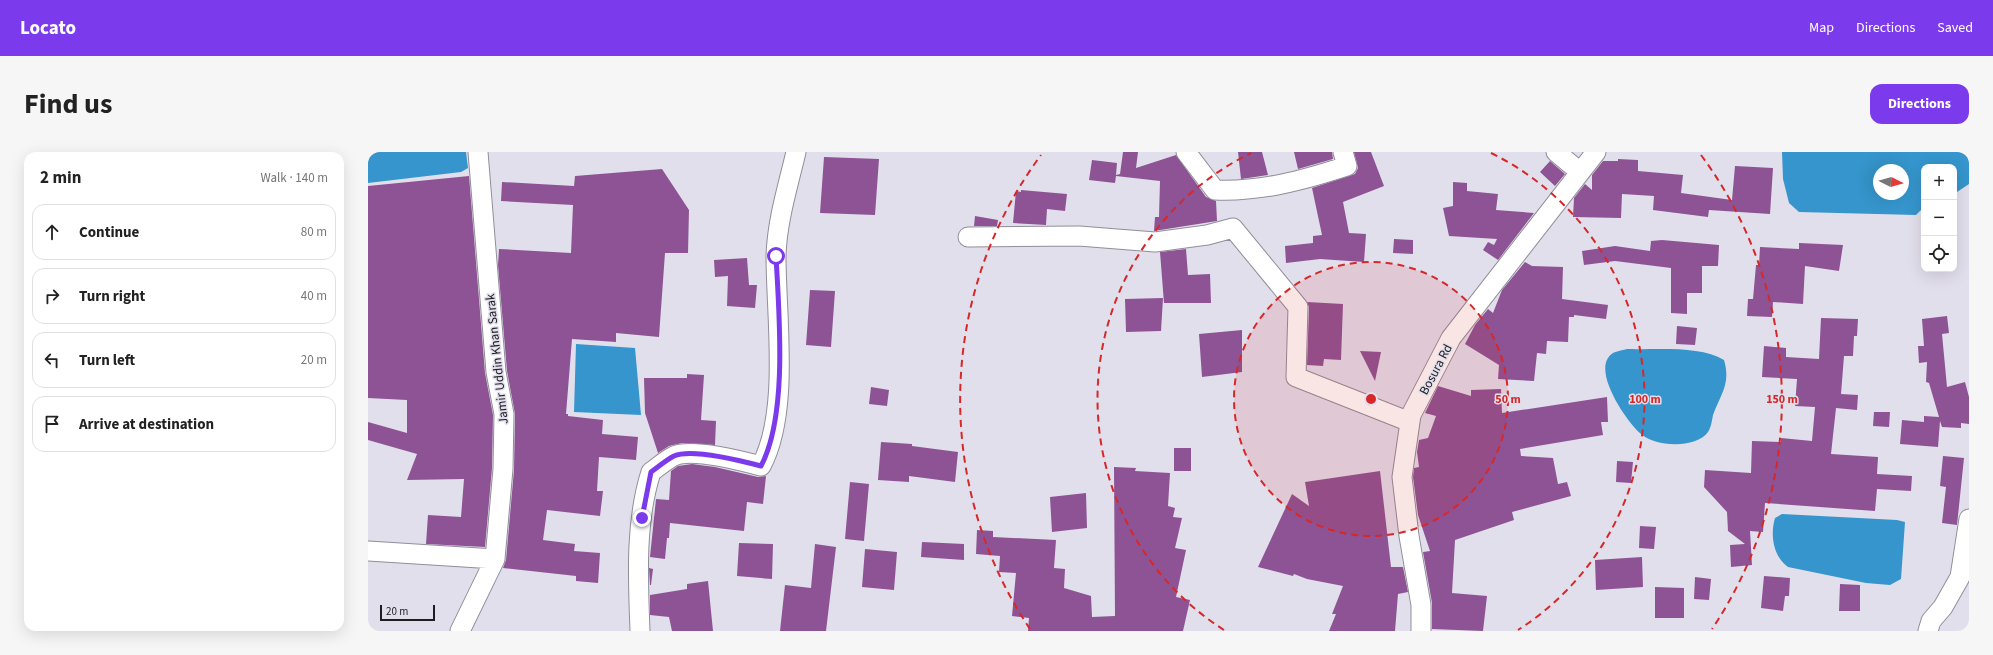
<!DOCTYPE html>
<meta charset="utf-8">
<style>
:root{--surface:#fff;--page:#f6f6f6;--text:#222;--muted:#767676;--line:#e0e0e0;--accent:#7c3aed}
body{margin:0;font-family:"Source Sans 3",sans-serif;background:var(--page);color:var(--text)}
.controls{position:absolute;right:12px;top:12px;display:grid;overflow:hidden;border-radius:8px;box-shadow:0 4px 16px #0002}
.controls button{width:36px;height:36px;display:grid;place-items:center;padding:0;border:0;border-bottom:1px solid var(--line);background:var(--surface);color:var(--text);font:20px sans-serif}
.compass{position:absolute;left:1505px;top:12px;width:36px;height:36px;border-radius:50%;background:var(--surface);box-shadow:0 4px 16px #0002;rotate:95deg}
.scale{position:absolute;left:12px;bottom:10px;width:55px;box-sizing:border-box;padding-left:4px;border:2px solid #1e1d21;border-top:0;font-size:11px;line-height:14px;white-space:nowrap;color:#1e1d21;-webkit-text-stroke:3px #e2dfec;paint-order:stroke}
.stop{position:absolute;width:12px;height:12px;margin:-9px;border:3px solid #7c3aed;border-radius:50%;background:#fff}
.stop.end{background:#7c3aed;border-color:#fff;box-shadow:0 1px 4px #0008}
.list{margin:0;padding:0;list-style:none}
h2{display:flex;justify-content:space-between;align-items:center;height:52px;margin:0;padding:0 16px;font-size:17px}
h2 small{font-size:13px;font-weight:400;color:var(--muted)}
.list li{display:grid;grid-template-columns:26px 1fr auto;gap:12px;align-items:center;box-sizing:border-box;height:56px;margin:0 8px 8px;padding:0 8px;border:1px solid var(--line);border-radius:12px}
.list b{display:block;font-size:15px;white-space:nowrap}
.list em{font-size:13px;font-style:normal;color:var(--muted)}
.icon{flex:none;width:22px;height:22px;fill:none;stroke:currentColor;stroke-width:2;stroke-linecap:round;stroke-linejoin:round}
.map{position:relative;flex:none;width:1601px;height:479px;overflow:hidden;border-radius:12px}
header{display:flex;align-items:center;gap:24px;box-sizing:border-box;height:56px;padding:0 20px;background:var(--accent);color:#fff}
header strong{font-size:19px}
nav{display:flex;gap:22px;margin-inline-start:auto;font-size:14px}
.intro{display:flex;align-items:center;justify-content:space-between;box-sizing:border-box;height:96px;padding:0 24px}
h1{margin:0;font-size:28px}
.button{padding:10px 18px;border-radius:12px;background:var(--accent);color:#fff;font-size:14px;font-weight:700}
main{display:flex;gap:24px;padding:0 24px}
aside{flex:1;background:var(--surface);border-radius:12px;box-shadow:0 4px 16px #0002}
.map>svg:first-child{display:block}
.water{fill:#3595cc;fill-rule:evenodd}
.building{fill:#8d5394}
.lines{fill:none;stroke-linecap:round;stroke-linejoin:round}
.minor-casing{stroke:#908e99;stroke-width:21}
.minor{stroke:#fff;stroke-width:19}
.route{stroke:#7c3aed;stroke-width:5}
.ring{fill:none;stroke:#d62828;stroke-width:2;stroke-dasharray:7 5}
.labels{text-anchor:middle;stroke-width:3;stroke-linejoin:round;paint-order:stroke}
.street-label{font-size:13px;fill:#1e1d21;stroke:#e2dfec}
.centre{fill:#d62828;stroke:#e2dfec;stroke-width:2}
.ring-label{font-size:12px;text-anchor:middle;font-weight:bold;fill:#d62828;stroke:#e2dfec;stroke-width:3;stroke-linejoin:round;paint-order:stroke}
</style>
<header>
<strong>Locato</strong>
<nav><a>Map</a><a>Directions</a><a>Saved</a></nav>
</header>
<div class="intro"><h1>Find us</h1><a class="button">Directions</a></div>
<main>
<aside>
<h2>2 min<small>Walk · 140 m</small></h2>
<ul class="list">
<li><svg class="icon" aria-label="ahead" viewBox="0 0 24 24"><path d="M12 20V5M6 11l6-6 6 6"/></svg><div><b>Continue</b></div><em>80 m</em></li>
<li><svg class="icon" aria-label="right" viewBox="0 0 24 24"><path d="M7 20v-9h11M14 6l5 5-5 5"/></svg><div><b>Turn right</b></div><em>40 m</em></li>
<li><svg class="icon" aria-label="left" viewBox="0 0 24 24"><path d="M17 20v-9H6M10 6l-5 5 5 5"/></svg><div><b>Turn left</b></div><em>20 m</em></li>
<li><svg class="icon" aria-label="arrive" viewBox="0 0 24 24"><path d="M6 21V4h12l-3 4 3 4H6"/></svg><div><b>Arrive at destination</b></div></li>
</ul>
</aside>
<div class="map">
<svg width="1601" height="479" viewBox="0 0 1601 479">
<rect width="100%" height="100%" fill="#e2dfec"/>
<path class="water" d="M 0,0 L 98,0 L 100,16 L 93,20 L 0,31 Z
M 1414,0 L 1601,0 L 1601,32 L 1586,42 L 1586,15 L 1556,15 L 1556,55 L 1548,63 L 1431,60 L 1421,51 L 1415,27 ZM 1511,18 L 1535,18 L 1535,42 L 1511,42 Z
M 208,192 L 267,196 L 273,263 L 206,260 Z
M 1259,197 C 1288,198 1332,193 1356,208 C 1363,232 1353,241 1345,263 C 1344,268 1343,276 1340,280 C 1328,297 1287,295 1273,282 C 1258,269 1228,224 1240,206 C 1244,199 1252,199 1259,197 Z
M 1414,362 L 1529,368 L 1537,370 L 1533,427 L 1522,433 L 1498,431 L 1420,415 C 1405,404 1402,383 1407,366 Z"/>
<path class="building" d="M 755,0 L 770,0 L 768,16 L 808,3 L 838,45 L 848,49 L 849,69 L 786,79 L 787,65 L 791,65 L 792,29 L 748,24 L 747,31 L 721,28 L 724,8 L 749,11 L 748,23 L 752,22 Z
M 870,0 L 894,0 L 900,23 L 873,27 Z
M 926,0 L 964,0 L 965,7 L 930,17 Z
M 986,0 L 1003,0 L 1016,34 L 975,50 L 981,81 L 998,82 L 996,110 L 952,107 L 918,111 L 917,94 L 945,91 L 945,84 L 954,83 L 944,36 L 987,22 L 990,16 Z
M 456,5 L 511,7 L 507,63 L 452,61 Z
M 1250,7 L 1270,8 L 1270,19 L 1315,23 L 1313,41 L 1364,48 L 1367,14 L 1405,16 L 1402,62 L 1341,58 L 1340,65 L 1285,58 L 1286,44 L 1254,42 L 1253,66 L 1205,65 L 1206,46 L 1217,32 L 1224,38 L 1224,23 L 1235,9 L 1250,9 Z
M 1182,9 L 1197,22 L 1187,34 L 1172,20 Z
M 294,17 L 321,58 L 320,101 L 297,101 L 291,185 L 248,181 L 248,190 L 204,187 L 198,262 L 200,262 L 200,264 L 235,268 L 234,282 L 270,285 L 268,308 L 231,305 L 229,339 L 235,339 L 232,364 L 179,358 L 175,388 L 207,392 L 206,399 L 232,401 L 230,431 L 208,429 L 208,424 L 135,416 L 138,408 L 146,318 L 147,262 L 139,219 L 130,113 L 131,97 L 203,101 L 205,53 L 133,49 L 134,30 L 206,34 L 207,24 Z
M 101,24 L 117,221 L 125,263 L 124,316 L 117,395 L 58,392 L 60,363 L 93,365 L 96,327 L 39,328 L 49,302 L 0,288 L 0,270 L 39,281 L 39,248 L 0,246 L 0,34 Z
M 1085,30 L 1099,31 L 1099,39 L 1130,42 L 1128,58 L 1166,61 L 1130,108 L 1115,98 L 1120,90 L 1126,93 L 1129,87 L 1081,84 L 1075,56 L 1085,54 Z
M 653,38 L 699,42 L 697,59 L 679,57 L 678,73 L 645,71 L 648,39 L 653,40 Z
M 607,64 L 630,68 L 629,74 L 606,74 Z
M 1026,87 L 1045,88 L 1045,102 L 1025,101 Z
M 1294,88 L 1351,93 L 1350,114 L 1334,114 L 1334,141 L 1319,141 L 1319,162 L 1303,161 L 1303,116 L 1247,109 L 1216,113 L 1214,99 L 1247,94 L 1282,99 L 1283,89 Z
M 1431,91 L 1475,93 L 1471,119 L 1437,114 L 1435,152 L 1405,150 L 1404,165 L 1379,164 L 1380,147 L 1385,147 L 1388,113 L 1391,113 L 1392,95 L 1431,97 Z
M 818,97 L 820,123 L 842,122 L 843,151 L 796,151 L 792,100 Z
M 379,106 L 381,133 L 389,133 L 387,156 L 359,154 L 360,124 L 347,125 L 346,108 Z
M 1157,110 L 1164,114 L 1195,115 L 1194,147 L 1240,153 L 1238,167 L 1206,163 L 1206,165 L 1201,165 L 1200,190 L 1179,189 L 1178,202 L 1169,201 L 1166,229 L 1130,227 L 1131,213 L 1097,192 L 1107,173 L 1120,157 L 1125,161 L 1134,138 Z
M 442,138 L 467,139 L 463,195 L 438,193 Z
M 795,146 L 793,179 L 758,180 L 757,147 Z
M 939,150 L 975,152 L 973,208 L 956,207 L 955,214 L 939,213 L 941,155 Z
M 1579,164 L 1581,181 L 1574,182 L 1579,235 L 1597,230 L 1601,245 L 1601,272 L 1593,271 L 1593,276 L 1574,275 L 1572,269 L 1570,295 L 1532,292 L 1534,268 L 1556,270 L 1556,264 L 1571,265 L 1561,231 L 1558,230 L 1559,210 L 1551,211 L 1550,194 L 1556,194 L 1554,167 Z
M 1453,166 L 1490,167 L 1489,184 L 1486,184 L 1485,204 L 1476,204 L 1473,242 L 1490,243 L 1489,258 L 1468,256 L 1463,302 L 1510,305 L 1509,322 L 1544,324 L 1543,339 L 1509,337 L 1507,359 L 1397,351 L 1395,380 L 1382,379 L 1384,413 L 1363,415 L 1362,393 L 1377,392 L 1360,379 L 1359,360 L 1336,335 L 1337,318 L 1383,321 L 1384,289 L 1413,290 L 1413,286 L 1444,289 L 1447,255 L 1427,254 L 1429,227 L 1394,225 L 1396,194 L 1418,196 L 1418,205 L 1451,207 Z
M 1309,174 L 1329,176 L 1327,193 L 1308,192 Z
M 874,178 L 874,220 L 834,225 L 831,182 Z
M 992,199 L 1013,200 L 1007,229 Z
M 319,222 L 336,223 L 333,268 L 348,269 L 347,293 L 314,291 L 301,294 L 290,301 L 277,261 L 276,226 L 319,226 Z
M 1070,234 L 1103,244 L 1103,238 L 1133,237 L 1134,261 L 1239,245 L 1240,270 L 1233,270 L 1235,283 L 1152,297 L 1153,304 L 1185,306 L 1190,332 L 1199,330 L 1203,344 L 1144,360 L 1146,368 L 1087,388 L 1084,441 L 1119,444 L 1115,479 L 1064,477 L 1064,451 L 1055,400 L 1062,399 L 1050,363 L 1045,325 L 1046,316 L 1051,315 L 1049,300 L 1051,288 L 1060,286 L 1068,264 L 1057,261 Z
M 503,235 L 521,238 L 519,254 L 501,252 Z
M 1506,260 L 1522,260 L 1521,275 L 1505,274 Z
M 513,290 L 544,292 L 544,294 L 590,300 L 587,330 L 541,324 L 541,330 L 510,328 Z
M 806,296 L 823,296 L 823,319 L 806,319 Z
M 1575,304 L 1596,306 L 1589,373 L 1574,371 L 1578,335 L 1572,334 Z
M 1249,309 L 1265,310 L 1263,331 L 1248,330 Z
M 324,312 L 347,315 L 390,325 L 398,324 L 395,352 L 379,350 L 376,379 L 302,371 L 301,386 L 299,386 L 297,407 L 282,405 L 288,347 L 301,348 L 303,319 L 310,314 Z
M 746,315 L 768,316 L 767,319 L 802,321 L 800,354 L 807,356 L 805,365 L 814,366 L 807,396 L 818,398 L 808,445 L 822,448 L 815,479 L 660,479 L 661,466 L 644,464 L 648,421 L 631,420 L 632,404 L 608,402 L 609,378 L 625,379 L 625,385 L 688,388 L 686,416 L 697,417 L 696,436 L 723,444 L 724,465 L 747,464 Z
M 1012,319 L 1023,415 L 1035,415 L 1040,440 L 1030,442 L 1027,479 L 961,479 L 968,462 L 964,462 L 975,434 L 939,427 L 926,422 L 925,424 L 890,415 L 924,342 L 941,354 L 937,330 Z
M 482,330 L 501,332 L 496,389 L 477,387 Z
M 718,341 L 719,376 L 684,380 L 682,345 Z
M 1272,374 L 1288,375 L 1286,397 L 1271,396 Z
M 554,390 L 596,392 L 596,408 L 553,405 Z
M 371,391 L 405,392 L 404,427 L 369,424 Z
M 447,392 L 468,395 L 458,479 L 412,479 L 417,433 L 443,436 Z
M 497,397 L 529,400 L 526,438 L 494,435 Z
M 1274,405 L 1275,435 L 1228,438 L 1227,408 Z
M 281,416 L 285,417 L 283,433 L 282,433 Z
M 1396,424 L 1422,426 L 1421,444 L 1417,444 L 1415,459 L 1393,456 Z
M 1327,425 L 1343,427 L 1341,448 L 1326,447 Z
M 340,429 L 345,479 L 304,479 L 301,465 L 282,463 L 282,443 L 319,437 L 319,432 Z
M 1472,432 L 1492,433 L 1492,459 L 1471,459 Z
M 1287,435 L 1316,436 L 1316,466 L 1287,466 Z"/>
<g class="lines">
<defs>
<path id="minor" d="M 818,0 L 847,38 C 893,40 936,28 979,14 L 975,0
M 1188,0 L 1212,20
M 600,85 L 711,84 L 787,90 L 839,83 L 865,76 L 930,155 L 928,225 L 1042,270
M 0,399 L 127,407
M 92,479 L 127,407 L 135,317 L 136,262 L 128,220 L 110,0
M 272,479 C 270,427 267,370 283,320 C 290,315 298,308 306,304 C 324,296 374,309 393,314 C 422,260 408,165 408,104 C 409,69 420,34 428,0
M 1053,479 L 1053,453 L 1041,384 L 1034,325 L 1043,263 L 1083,186 L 1228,0
M 1560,479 L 1563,469 L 1575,455 L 1592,425 L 1601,367"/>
</defs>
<use href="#minor" class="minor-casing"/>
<use href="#minor" class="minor"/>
</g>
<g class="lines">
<path class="route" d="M 274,366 L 283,320 C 290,315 298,308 306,304 C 324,296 374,309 393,314 C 420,263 411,162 408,104"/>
</g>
<circle cx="1003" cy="247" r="137" fill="#d62828" fill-opacity=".12"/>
<g class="ring">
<circle cx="1003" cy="247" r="137"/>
<path d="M856 478A274 274 0 0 1 883 1M1123 1A274 274 0 0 1 1150 478"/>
<path d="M662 477A411 411 0 0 1 673 3M1333 3A411 411 0 0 1 1344 477"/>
</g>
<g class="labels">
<g class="street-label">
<text transform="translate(128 207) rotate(-96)" y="5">Jamir Uddin Khan Sarak</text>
<text transform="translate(1067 217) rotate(-62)" y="5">Bosura Rd</text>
</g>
</g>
<circle cx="1003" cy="247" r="6" class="centre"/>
<g class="ring-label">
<text x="1140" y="251">50 m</text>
<text x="1277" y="251">100 m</text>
<text x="1414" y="251">150 m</text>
</g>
</svg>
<div class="controls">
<button>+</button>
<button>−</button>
<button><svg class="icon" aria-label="locate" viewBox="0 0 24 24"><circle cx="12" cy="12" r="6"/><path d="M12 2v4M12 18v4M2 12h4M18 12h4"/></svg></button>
</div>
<svg class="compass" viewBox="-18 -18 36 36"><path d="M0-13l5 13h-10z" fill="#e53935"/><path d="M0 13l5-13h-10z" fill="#767676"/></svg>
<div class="scale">20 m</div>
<div class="stop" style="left:408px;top:104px"></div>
<div class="stop end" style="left:274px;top:366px"></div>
</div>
</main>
